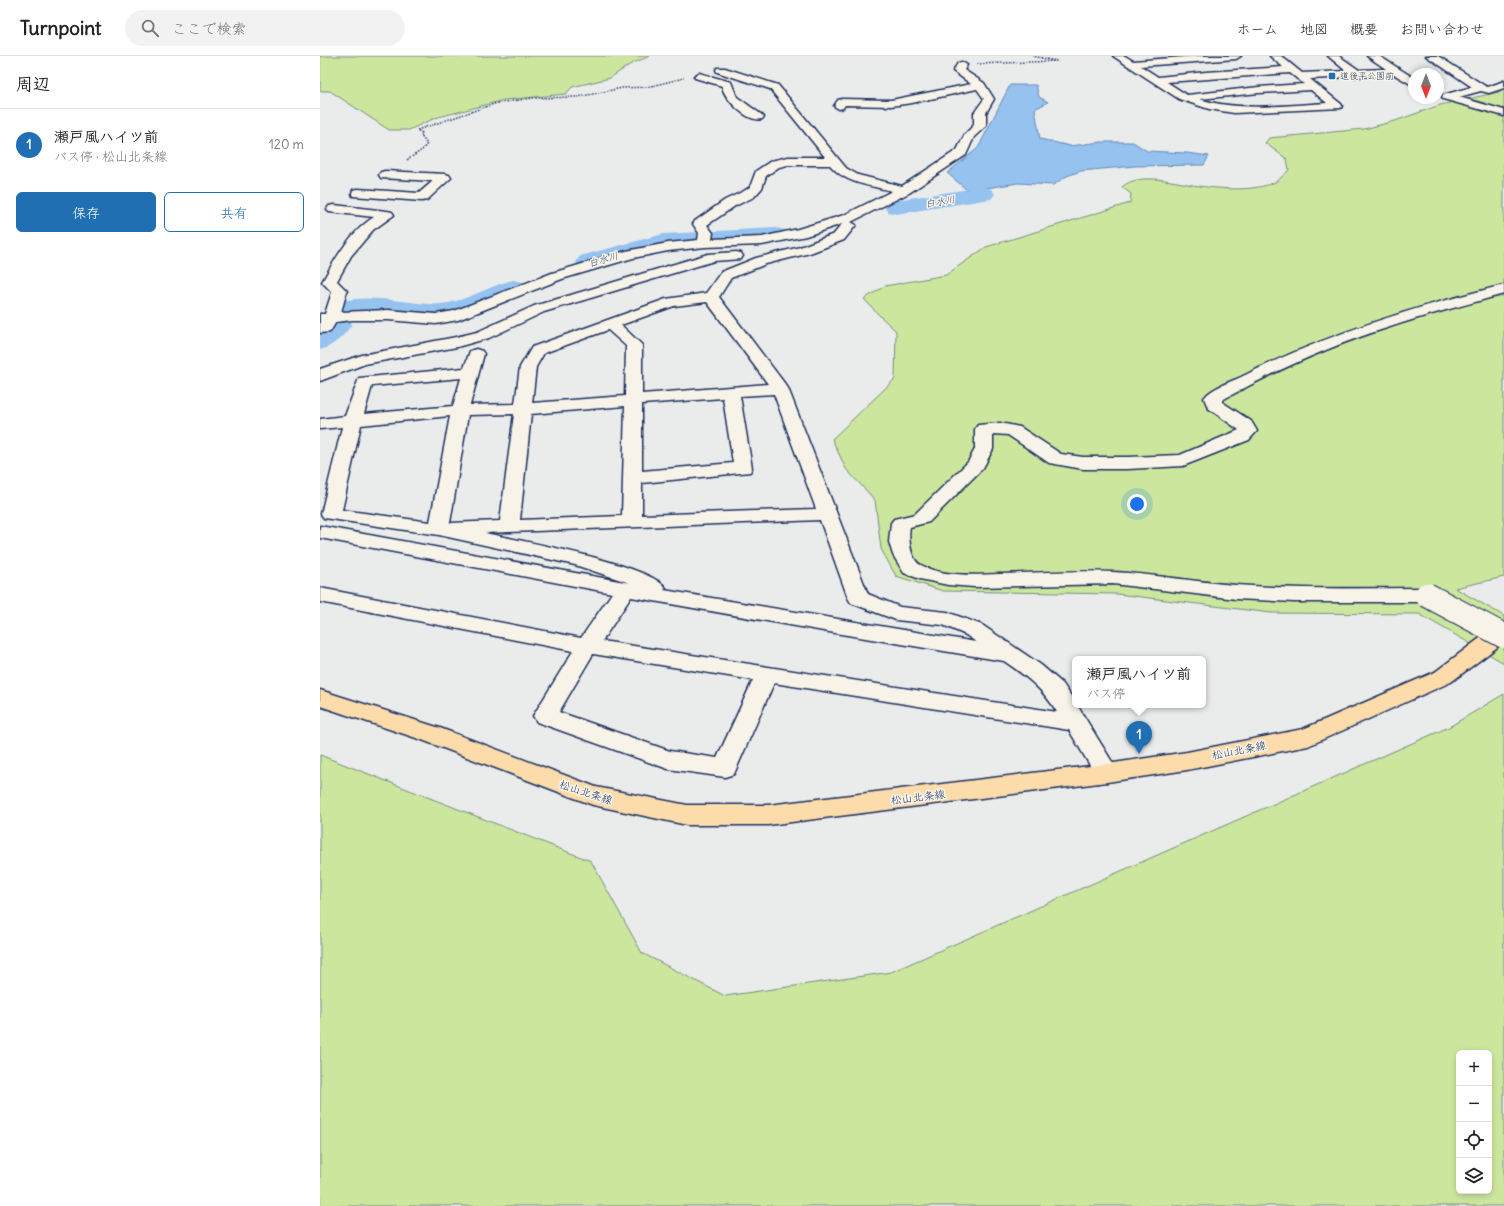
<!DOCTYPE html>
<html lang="ja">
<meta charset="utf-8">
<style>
:root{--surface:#fff;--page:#f2f2f2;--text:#222;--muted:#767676;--line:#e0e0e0;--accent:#1f6fb2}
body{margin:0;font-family:Delius,"Klee One",sans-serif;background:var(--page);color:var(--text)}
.controls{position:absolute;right:12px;bottom:12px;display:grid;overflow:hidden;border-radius:6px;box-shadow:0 2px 6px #0003}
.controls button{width:36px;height:36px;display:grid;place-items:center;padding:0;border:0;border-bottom:1px solid var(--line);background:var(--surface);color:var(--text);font:20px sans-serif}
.compass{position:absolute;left:1088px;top:12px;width:36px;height:36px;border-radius:50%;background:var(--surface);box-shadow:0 2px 6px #0003;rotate:180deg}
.you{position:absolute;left:817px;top:448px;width:14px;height:14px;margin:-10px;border:3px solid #fff;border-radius:50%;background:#1a73e8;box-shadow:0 0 0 6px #1a73e833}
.badge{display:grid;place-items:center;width:26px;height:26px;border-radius:50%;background:var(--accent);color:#fff;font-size:13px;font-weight:700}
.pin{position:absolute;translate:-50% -33px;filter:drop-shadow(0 1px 2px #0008)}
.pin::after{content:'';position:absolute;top:21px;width:14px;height:12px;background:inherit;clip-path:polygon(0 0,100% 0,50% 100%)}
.popup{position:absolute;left:752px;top:600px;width:134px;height:52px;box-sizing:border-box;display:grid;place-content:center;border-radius:6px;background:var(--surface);filter:drop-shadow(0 1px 3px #0005);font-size:13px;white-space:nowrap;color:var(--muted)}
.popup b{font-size:15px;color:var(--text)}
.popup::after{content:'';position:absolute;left:50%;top:100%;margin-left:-8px;border:8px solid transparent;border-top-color:var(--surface)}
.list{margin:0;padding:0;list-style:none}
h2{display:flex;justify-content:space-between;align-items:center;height:52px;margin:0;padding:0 16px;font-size:17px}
h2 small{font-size:13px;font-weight:400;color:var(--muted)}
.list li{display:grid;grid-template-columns:26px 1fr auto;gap:12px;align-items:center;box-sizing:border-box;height:72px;padding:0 16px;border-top:1px solid var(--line)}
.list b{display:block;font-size:15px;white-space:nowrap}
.list p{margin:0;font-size:13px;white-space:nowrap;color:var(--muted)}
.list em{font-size:13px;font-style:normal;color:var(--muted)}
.actions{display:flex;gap:8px;padding:12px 16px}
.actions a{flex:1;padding:9px 0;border:1px solid var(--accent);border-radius:6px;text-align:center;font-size:14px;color:var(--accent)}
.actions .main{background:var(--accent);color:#fff}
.icon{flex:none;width:22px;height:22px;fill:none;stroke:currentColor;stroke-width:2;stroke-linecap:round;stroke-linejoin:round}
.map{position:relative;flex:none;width:1184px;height:1150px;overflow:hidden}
header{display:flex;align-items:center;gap:24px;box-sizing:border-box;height:56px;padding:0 20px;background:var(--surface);border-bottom:1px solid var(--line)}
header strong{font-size:19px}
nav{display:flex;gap:22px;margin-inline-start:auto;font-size:14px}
.search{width:280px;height:36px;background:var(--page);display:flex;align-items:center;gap:10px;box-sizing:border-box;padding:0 14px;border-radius:22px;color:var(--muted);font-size:15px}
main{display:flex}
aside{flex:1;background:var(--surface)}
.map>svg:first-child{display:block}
.green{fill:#cce79d;stroke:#748b7e;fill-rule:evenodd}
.water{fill:#96c2f0;stroke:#6587b6}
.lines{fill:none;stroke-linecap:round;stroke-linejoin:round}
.river{fill:#96c2f0;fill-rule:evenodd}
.minor-casing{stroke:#1b2f5e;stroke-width:3}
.major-casing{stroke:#1b2f5e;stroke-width:3}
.path{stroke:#1b2f5e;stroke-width:1.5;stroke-dasharray:1.5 1.5;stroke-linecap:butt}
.minor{fill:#f7f3e8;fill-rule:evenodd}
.major{fill:#fddcac;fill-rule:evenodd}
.minor-bridge-casing{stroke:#1b2f5e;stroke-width:26;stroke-linecap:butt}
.minor-bridge{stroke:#f7f3e8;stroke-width:24}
.poi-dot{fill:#1f6fb2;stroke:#f7f3e8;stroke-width:1.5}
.labels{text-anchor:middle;stroke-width:3;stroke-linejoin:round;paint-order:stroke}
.far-poi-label{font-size:9px;fill:#1b2f5e;stroke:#f7f3e8;text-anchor:start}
.far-water-label{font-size:10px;font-style:italic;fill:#3a5482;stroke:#f7f3e8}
.street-label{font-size:11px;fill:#1b2f5e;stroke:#f7f3e8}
</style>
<header>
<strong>Turnpoint</strong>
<div class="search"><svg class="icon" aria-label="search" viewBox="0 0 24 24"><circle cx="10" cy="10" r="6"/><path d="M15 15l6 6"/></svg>ここで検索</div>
<nav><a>ホーム</a><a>地図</a><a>概要</a><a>お問い合わせ</a></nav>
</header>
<main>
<aside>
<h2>周辺<small></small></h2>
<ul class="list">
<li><span class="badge">1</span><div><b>瀬戸風ハイツ前</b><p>バス停 · 松山北条線</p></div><em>120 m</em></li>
</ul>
<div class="actions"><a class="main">保存</a><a>共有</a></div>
</aside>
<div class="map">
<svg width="1184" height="1150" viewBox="0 0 1184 1150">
<rect width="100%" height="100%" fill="#eaecec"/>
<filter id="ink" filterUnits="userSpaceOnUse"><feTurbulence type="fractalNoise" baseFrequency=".025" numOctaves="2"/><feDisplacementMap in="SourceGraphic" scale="8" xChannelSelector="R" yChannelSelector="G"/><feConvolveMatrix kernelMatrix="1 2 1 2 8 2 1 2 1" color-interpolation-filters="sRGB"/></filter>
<g filter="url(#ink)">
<path class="green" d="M 0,0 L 330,0 L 311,8 L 290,22 L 252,31 L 246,38 L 184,44 L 115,62 L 89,74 L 69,74 L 10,35 L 0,35 Z
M 1184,35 L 1184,521 L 1135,532 L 1184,560 L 1184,607 L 1099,558 L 951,557 L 797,538 L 623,535 L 576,520 L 561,493 L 555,444 L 526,413 L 512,383 L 575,323 L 576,275 L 559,259 L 544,243 L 565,230 L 626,219 L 666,191 L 810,147 L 811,138 L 802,131 C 820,115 857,127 879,130 C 902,133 934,136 955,126 C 960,123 965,118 969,114 L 967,103 L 945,87 L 949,82 L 1044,73 L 1075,65 L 1120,49 Z
M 1184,638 L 1184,1150 L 0,1150 L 0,699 L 271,805 L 322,897 L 405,940 L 571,916 L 1129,671 ZM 1139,997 L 1169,997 L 1169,1135 L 1139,1135 Z"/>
<path class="water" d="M 690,29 L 716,29 L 719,41 L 728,46 L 715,53 L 720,83 L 750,90 L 781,86 L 813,86 L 827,95 L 867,97 L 889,100 L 884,109 L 815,110 L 761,115 L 747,120 L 733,129 L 698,127 L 648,135 L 627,117 L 658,92 Z"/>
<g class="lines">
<path class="river" d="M 663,131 L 671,133 L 675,138 L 671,143 L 576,158 L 568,156 L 564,151 L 568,146 L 576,144 Z
M 456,172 L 465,174 L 468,179 L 465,184 C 430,193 393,188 358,192 C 327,195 299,206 269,214 L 260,212 L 256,206 L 260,200 L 343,178 Z
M 193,224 L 203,226 L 206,232 L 203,238 L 153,258 L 122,265 L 104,265 L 60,260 L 35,260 L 29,263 L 32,268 C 24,280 14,290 0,294 L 0,269 L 8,262 L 13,261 L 10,256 L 16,246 C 36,241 60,242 81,245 C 94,246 106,249 120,248 C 146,246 168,230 193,224 Z"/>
<defs>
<path id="minor" d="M 793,0 L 805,0 L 813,5 L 876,0 L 921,0 L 916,3 L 821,10 L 838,21 L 886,16 L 963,11 L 950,0 L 961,0 L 982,17 L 1026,15 L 1008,0 L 1019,0 L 1039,14 L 1066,13 L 1047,0 L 1059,0 L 1094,22 L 1094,30 L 1075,19 L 990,23 L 1021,48 L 1022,50 L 1021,52 L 914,57 L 889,53 L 859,43 ZM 970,17 L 984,28 L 939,31 L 867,39 L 847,26 ZM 991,34 L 1007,47 C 967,49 918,56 880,43 L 939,37 Z
M 1106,0 L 1118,0 L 1165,30 L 1168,31 L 1184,25 L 1184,32 L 1169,37 L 1161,35 L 1139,41 L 1184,54 L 1184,60 L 1123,43 L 1122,41 L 1123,39 L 1152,31 Z
M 642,6 L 647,9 L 644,14 L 664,27 L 674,43 L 666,57 L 666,70 L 654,81 L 646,99 L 589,137 L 531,166 L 536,169 L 524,184 L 490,197 L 446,208 L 411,222 L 399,241 L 468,332 L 548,538 L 580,551 L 627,556 L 662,569 L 721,609 L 743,628 L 755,646 L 755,649 L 757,649 L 799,717 L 796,723 L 787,726 L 778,723 L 749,674 L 454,627 L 414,718 L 405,721 L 348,713 L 217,666 L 213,660 L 253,595 L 0,546 L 0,532 L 261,582 L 292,537 L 0,482 L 0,470 L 310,527 L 255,509 L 119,479 L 4,462 L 1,458 L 22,371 L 0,373 L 0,363 L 25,360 L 39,322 L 144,312 L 150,295 L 156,293 L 162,295 L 164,298 L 150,349 L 195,348 L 200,311 L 212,291 L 346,243 L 386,237 L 401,216 L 436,202 L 480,191 L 514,178 L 522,168 L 486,180 L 442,189 L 385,191 L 348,195 L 313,202 L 242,223 L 138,264 L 116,268 L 68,264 L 32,264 L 16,266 L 10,276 L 0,277 L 0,258 L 5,258 L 12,236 L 2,226 C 16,202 30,176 54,161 L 9,156 L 7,153 L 9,150 L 14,149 L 67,155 L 72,156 L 74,159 L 53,174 L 31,200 L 17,225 L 27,235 L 21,256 L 68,254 L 116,258 L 134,255 L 232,217 L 306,195 L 348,187 L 378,184 L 379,177 L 373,168 L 375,165 L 405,144 L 424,135 L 430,131 L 436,115 L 451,105 L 468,101 L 505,101 L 450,33 L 397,16 L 396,14 L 397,12 L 405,12 L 458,29 L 526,112 L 538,119 L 582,130 L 637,94 L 645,78 L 654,69 L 654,57 L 664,43 L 657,33 L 592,47 L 571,50 L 525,49 L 523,52 L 519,53 L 514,50 L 518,44 L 522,43 L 571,44 L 651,28 L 633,15 L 638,7 ZM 468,109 L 510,109 C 526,128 549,129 572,135 L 524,159 L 478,173 L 442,181 L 392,183 L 393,177 L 387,169 L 415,150 L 434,141 L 442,132 L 446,120 L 459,111 ZM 387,246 L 448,328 L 322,338 L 322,289 L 301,269 L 354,250 ZM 288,274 L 306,290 L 305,340 L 212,347 L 216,311 L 224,297 ZM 141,322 L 133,350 L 44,358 L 52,330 ZM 454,338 L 496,453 L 322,459 L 322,427 L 430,416 L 432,412 L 420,340 ZM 403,342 L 413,407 L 322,415 L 322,348 ZM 305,350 L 302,460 L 200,464 L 211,358 ZM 194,358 L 180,465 L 130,467 L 148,359 ZM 130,360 L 110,466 L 22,454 L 41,369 ZM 500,464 L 528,542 L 531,547 L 576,564 L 623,569 L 646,579 L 656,586 L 344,534 L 346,532 C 329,508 198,484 165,477 ZM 311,541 L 515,577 L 684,605 C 706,620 722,632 737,656 L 282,585 ZM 273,598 L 433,624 L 397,702 L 350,695 L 239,656 Z
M 379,17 L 411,26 L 417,41 L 442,59 L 444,61 L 442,63 C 428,67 404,43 402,30 L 375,22 L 374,20 Z
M 65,115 L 125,118 L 129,119 L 131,122 L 107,144 L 102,145 L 33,140 L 32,137 L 33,134 L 38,133 L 99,137 L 113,125 L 61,122 L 59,119 L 61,116 Z
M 416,196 L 421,197 L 423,200 L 421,203 L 394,205 L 224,256 L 169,282 L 137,291 L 45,308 L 0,325 L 0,313 L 42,299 L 136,281 L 157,276 L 214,250 L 388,198 Z
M 1184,229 L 1184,238 C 1145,249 1105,259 1067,272 C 1009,290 955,315 902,344 L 902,346 L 931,365 L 937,375 L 929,384 L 863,410 L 808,413 L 763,413 L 729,407 L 688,379 L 673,378 L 673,393 L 663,412 L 609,466 L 590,471 C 588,481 590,504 601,509 C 623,521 654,519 678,518 C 716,517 755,514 793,516 C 834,518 875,526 916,529 C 980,534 1044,532 1107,532 L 1115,534 L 1118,539 L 1115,544 L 1107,546 L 974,546 L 916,543 L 793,528 L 654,531 L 628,529 L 600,523 L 584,517 L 573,499 L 569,486 L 571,467 L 574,463 L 595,458 L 648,406 L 655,393 L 655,373 L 658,369 L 680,367 L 700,371 L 741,398 L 763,401 L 808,401 L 860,399 L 919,374 L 888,352 L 884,342 C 891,332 910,326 921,321 C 1004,279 1094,251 1184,229 Z"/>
<path id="major" d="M 1184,568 L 1184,586 L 1131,626 L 988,690 L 867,714 L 787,726 L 448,769 L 367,769 L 273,749 L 102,684 L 0,650 L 0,634 L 120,672 L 276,731 L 367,749 L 448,749 L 787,708 L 867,696 L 983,673 L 1115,616 L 1176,570 Z"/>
</defs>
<use href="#minor" class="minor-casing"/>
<use href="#major" class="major-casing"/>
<path class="path" d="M 657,8 L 736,5 L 712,0
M 87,104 L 102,94 L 107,88 L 101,80 L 102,77 L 97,74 L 177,47 L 213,42 L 258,41 L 302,32 L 327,31 L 364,22"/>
<use href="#minor" class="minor"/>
<use href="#major" class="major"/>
<defs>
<path id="minor-bridge" d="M 1107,539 L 1184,580"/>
</defs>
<use href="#minor-bridge" class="minor-bridge-casing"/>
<use href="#minor-bridge" class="minor-bridge"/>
</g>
</g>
<rect class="poi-dot" x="1008" y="16" width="8" height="8" rx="2"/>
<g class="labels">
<g class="far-poi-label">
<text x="1020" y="23">道後平公園前</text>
</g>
<g class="far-water-label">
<text transform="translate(620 145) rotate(-9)" y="4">白水川</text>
<text transform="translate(283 203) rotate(-16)" y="4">白水川</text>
</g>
<g class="street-label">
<text transform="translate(919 694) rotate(-11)" y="4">松山北条線</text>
<text transform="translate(266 736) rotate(18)" y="4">松山北条線</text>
<text transform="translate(598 741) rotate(-7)" y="4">松山北条線</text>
</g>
</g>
</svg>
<div class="controls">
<button>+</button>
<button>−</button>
<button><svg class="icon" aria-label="locate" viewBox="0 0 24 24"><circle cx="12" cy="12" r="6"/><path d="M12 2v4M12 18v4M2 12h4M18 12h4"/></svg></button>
<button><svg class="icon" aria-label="layers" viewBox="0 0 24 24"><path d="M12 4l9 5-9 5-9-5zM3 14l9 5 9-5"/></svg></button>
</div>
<svg class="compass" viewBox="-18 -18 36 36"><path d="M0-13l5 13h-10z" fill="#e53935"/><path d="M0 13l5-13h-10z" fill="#767676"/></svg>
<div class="you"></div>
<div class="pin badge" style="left:819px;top:698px">1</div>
<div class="popup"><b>瀬戸風ハイツ前</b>バス停</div>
</div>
</main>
